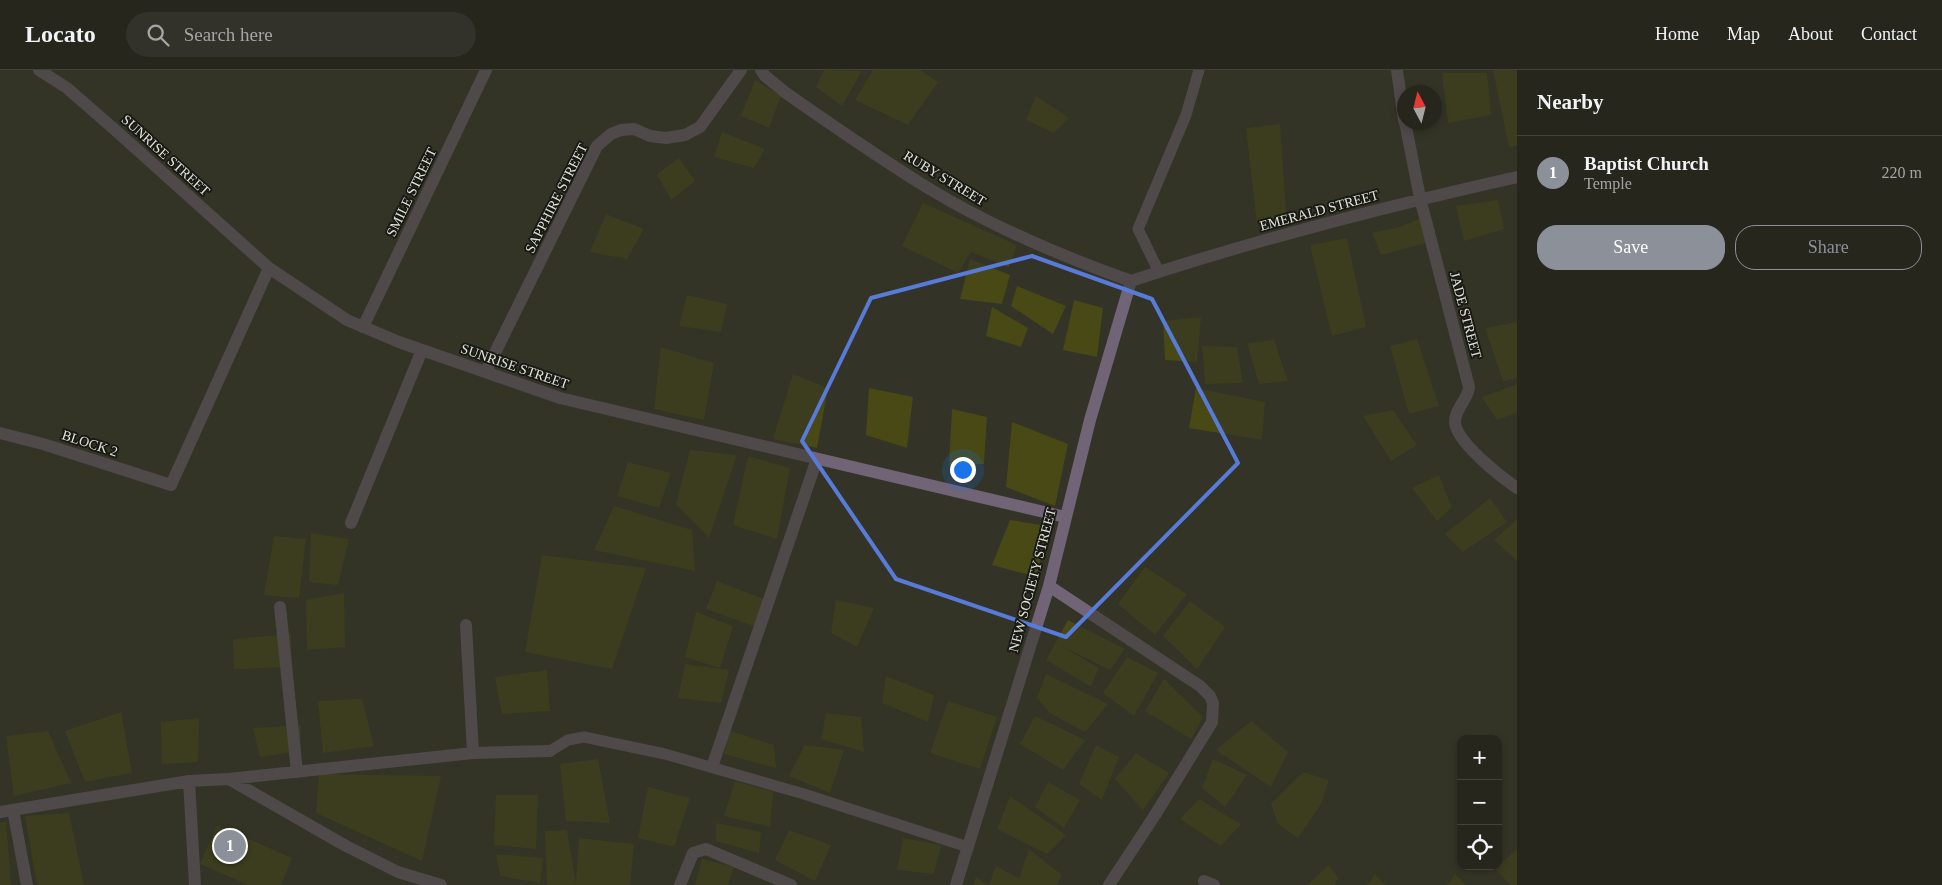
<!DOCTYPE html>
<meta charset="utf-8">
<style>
:root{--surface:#26261d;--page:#32322a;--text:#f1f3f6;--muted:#a4a5a4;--line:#42433b;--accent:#8c9099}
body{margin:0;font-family:Georgia,serif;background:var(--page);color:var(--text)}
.controls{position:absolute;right:15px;bottom:15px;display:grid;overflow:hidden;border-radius:10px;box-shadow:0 2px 8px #0003}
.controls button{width:45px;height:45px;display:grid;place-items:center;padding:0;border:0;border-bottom:1px solid var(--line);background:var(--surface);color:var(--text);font:25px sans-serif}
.compass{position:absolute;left:1397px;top:15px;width:45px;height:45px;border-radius:50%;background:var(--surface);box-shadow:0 2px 8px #0003;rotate:353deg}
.you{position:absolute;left:962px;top:399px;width:18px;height:18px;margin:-12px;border:4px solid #fff;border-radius:50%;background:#1a73e8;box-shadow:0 0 0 8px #1a73e833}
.badge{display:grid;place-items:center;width:32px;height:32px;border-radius:50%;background:var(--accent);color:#fff;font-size:16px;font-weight:700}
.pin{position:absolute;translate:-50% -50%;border:2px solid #fff;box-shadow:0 1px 5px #0006}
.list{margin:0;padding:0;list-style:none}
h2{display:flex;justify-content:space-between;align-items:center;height:65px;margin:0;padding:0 20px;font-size:21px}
h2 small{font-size:16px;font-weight:400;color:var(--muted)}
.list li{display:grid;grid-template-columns:32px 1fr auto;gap:15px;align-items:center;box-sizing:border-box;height:75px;padding:0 20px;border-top:1px solid var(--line)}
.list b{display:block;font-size:19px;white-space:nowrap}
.list p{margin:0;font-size:16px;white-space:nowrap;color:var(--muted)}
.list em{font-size:16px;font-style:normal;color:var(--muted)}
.actions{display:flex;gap:10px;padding:15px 20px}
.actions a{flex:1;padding:11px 0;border:1px solid var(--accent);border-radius:20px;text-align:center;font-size:18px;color:var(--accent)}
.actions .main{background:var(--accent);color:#fff}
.icon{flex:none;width:28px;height:28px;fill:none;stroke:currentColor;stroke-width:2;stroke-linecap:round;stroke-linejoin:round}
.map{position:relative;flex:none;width:1517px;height:815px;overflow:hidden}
header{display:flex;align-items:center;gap:30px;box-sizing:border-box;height:70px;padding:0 25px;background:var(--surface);border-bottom:1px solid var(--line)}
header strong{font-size:24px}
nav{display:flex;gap:28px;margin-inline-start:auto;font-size:18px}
.search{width:350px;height:45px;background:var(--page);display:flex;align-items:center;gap:12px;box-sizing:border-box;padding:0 18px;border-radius:28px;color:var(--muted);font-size:19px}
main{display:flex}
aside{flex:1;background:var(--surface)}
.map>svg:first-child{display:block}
.building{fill:#484914}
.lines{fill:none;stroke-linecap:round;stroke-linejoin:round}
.lane{stroke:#716477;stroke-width:11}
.street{stroke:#716477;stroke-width:12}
.marked{fill:none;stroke:#587bd9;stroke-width:4;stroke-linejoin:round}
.labels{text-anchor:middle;stroke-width:4;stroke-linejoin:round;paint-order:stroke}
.street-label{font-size:14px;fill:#e2e3db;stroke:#1a1a15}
</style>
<header>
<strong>Locato</strong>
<div class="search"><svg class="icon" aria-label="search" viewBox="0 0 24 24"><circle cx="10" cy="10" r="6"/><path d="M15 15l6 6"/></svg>Search here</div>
<nav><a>Home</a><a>Map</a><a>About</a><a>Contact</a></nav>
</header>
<main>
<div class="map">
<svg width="1517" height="815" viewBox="0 0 1517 815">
<rect width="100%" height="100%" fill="#333327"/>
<path class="building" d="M 824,0 L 862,1 L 842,36 L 816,17 Z
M 873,0 L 920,0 L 938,12 L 908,55 L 855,30 Z
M 1493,0 L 1517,0 L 1517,76 L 1509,77 Z
M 1442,3 L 1487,3 L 1491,45 L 1448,53 Z
M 755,10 L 781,26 L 769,58 L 741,46 Z
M 1036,26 L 1069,48 L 1054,63 L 1026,50 Z
M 1280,54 L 1287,153 L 1257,154 L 1246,58 Z
M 722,62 L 765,79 L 754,98 L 714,87 Z
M 679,88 L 695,111 L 671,130 L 657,104 Z
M 1498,130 L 1504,159 L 1464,171 L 1456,136 Z
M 923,133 L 1017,175 L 1009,197 L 971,182 L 958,203 L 902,176 Z
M 606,144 L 644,159 L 627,189 L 590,182 Z
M 1424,147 L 1430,172 L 1381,185 L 1372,163 L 1399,157 Z
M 1347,168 L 1366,257 L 1332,266 L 1310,175 Z
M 970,189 L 1010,205 L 1002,234 L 960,229 Z
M 1017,216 L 1066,236 L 1053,264 L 1011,236 Z
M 687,225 L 727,234 L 721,262 L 679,256 Z
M 1074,230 L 1103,238 L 1097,287 L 1063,280 Z
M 992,237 L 1028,258 L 1021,277 L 986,266 Z
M 1201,247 L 1197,292 L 1165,290 L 1163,251 Z
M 1517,252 L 1517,308 L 1503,311 L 1485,258 Z
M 1417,269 L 1439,336 L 1409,344 L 1390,276 Z
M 1274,270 L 1288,311 L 1259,314 L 1247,273 Z
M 1202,276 L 1237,277 L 1243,313 L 1205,314 Z
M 661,277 L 714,293 L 704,350 L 654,339 Z
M 793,304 L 828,318 L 817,378 L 773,369 Z
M 1517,314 L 1517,343 L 1497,350 L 1482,327 Z
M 869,318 L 913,327 L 907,378 L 866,365 Z
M 1196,318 L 1265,332 L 1262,370 L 1189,358 Z
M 952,339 L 987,347 L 984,394 L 949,395 Z
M 1393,340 L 1417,375 L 1391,391 L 1363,346 Z
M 1012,352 L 1068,374 L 1055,436 L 1006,417 Z
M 690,380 L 737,385 L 709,468 L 676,434 Z
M 748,386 L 790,398 L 777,469 L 733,455 Z
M 628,392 L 671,403 L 659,438 L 617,426 Z
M 1439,405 L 1452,438 L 1437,451 L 1412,418 Z
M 1490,428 L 1507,452 L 1463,482 L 1445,464 Z
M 614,436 L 692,460 L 695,501 L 594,480 Z
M 1517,449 L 1517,491 L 1494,470 Z
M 1010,450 L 1047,456 L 1037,507 L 992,495 Z
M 311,463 L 349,469 L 338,515 L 309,512 Z
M 274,466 L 306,469 L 299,528 L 264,525 Z
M 542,485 L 646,498 L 612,599 L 525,582 Z
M 1145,497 L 1187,524 L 1155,565 L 1118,534 Z
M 717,511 L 766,530 L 756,557 L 706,539 Z
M 344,523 L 345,577 L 307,580 L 306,530 Z
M 836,530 L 874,538 L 857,577 L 831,563 Z
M 1190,531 L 1225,557 L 1197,599 L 1163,566 Z
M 696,542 L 733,556 L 720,598 L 685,587 Z
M 1068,550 L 1125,579 L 1110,600 L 1061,576 L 1099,598 L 1091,617 L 1046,590 Z
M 291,564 L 292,597 L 234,599 L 233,569 Z
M 1127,587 L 1158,603 L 1134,646 L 1103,623 Z
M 685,594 L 729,600 L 721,633 L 678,628 Z
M 547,600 L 550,641 L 502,644 L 495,607 Z
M 1046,604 L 1108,634 L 1085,662 L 1050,643 L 1037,628 Z
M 886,606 L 934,625 L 928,652 L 882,633 Z
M 1164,609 L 1203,647 L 1191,669 L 1145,641 Z
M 362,629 L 374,676 L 323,683 L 318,631 Z
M 948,631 L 997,647 L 980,699 L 930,683 Z
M 121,642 L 132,703 L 85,712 L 65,661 Z
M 826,643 L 861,647 L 864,682 L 821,669 Z
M 1035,646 L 1085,670 L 1063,700 L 1020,674 Z
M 199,648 L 198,692 L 162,694 L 161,652 Z
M 1251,651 L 1288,682 L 1271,717 L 1216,680 Z
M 301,655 L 300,681 L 260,687 L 253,658 Z
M 48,661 L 71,713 L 14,726 L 6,666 Z
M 730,661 L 774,675 L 776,698 L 724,684 Z
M 805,675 L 844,680 L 830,723 L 789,706 Z
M 1096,675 L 1119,687 L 1102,730 L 1079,714 Z
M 1136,683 L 1169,703 L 1143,740 L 1115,709 Z
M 598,689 L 610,753 L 566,751 L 560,694 Z
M 1213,689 L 1247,705 L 1225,737 L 1202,718 Z
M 1303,702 L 1329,710 L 1321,734 L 1298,768 L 1278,754 L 1271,734 Z
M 319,704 L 441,706 L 422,791 L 316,743 Z
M 735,711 L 773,722 L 770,757 L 724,746 Z
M 1048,712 L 1080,730 L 1064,758 L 1035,737 Z
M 648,717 L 690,728 L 674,777 L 638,768 Z
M 496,725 L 538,725 L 536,779 L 494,775 Z
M 1010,726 L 1066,765 L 1047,784 L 997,759 Z
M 1199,729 L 1241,754 L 1221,776 L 1180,749 Z
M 69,743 L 84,815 L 37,815 L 25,746 Z
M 6,751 L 11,815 L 0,815 L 0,753 Z
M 716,753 L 761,762 L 759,783 L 716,771 Z
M 217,755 L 292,788 L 281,815 L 248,815 L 200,794 Z
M 567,760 L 576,814 L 579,768 L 634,774 L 630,815 L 547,815 L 545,761 Z
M 789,760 L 831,775 L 815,811 L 775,790 Z
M 903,768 L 941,775 L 934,804 L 897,800 Z
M 1029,779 L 1062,805 L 1057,815 L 989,815 L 996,796 L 1019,808 Z
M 1517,779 L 1517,815 L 1510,815 L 1495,798 Z
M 496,784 L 543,788 L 540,813 L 500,806 Z
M 702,789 L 734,797 L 728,815 L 695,815 Z
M 1329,795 L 1338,808 L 1335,815 L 1307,815 Z
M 1375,804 L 1385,815 L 1367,815 Z
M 1455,804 L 1466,815 L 1447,815 Z
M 976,807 L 988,815 L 973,815 Z"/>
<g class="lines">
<path class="lane" d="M 1159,202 L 1138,159 L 1186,45 L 1199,0
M 550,681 L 568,670 L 584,667 L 665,684 L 804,724 L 968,777"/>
<path class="street" d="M 39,0 L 67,18 L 114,59 L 269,198 L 347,250 L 399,272 L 560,328 L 1065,447
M 761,0 L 765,6 L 786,23 C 832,55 879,88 928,118 C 992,157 1061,186 1131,211
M 1397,0 L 1404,51
M 1405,52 L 1420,128 L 1469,317 C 1468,330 1455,338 1455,352 C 1456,372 1501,407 1517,418
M 1131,211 C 1258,169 1387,136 1517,107
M 363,257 L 486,0
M 486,301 L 597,76 L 611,64 L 621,60 L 634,59 L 650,66 L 666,68 L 685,65 L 700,57 L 741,0
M 0,363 L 43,374 L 171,415 L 269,198
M 351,453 L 422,280
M 1049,516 L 1200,616 L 1210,626 L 1213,633 L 1212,652 L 1155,745 L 1109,815
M 280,537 L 297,702
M 466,555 L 473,683
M 712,697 L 817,389
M 229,709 L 346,776 L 398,802 L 441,815
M 189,711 L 195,815
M 13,740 L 27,815
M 0,742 L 189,711 L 229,709 L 473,683 L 550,681
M 1204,811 L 1214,815
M 680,815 L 693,783 L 706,779 L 791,815
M 956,815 L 1049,516 L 1090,350 L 1131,211"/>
</g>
<path d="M0 0H1517V815H0ZM 1032,186 L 1152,229 L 1238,393 L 1066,567 L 896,509 L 802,371 L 871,228 Z" fill="#333327" fill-opacity=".55" fill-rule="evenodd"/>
<path class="marked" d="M 1032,186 L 1152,229 L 1238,393 L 1066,567 L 896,509 L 802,371 L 871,228 Z"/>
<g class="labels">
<g class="street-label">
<text transform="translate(166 85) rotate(42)" y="5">SUNRISE STREET</text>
<text transform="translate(945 108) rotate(31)" y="5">RUBY STREET</text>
<text transform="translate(411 122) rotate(-64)" y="5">SMILE STREET</text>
<text transform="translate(556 128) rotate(-63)" y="5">SAPPHIRE STREET</text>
<text transform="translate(1319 140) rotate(-15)" y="5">EMERALD STREET</text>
<text transform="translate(1466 245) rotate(75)" y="5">JADE STREET</text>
<text transform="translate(515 296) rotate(19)" y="5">SUNRISE STREET</text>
<text transform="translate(90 373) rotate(18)" y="5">BLOCK 2</text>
<text transform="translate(1032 510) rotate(-75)" y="5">NEW SOCIETY STREET</text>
</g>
</g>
</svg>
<div class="controls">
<button>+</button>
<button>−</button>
<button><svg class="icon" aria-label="locate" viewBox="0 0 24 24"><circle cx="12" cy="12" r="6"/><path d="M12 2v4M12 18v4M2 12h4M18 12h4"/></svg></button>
</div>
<svg class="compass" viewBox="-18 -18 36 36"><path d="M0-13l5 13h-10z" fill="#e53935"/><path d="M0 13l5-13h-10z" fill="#a4a5a4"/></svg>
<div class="you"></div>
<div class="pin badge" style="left:230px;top:776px">1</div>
</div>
<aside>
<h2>Nearby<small></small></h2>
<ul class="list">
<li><span class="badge">1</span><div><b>Baptist Church</b><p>Temple</p></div><em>220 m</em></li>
</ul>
<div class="actions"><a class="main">Save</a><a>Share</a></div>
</aside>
</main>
